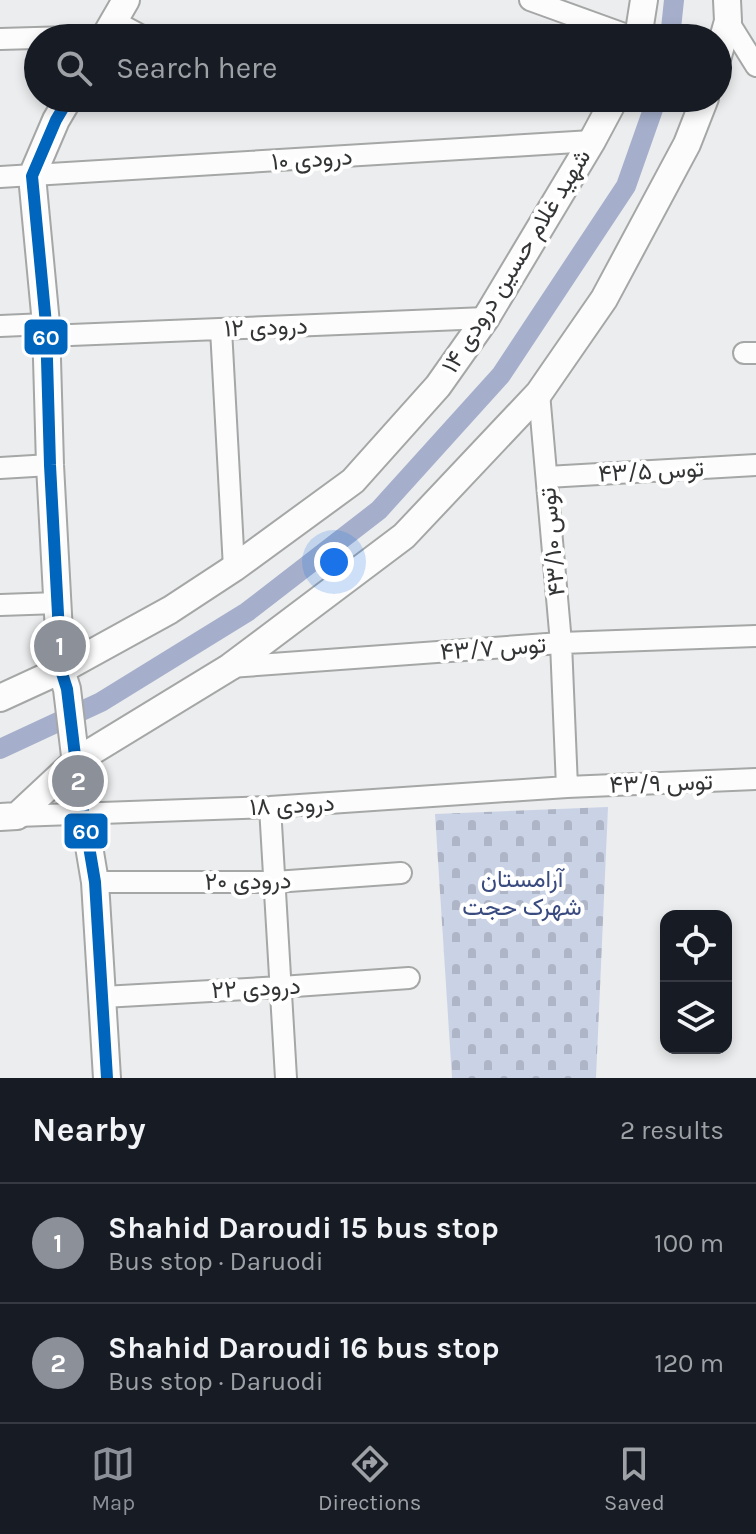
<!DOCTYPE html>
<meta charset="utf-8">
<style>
:root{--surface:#171b24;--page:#20242c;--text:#f1f3f6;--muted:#9ea1a6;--line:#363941;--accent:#8c9099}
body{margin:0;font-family:Karla,Vazirmatn,sans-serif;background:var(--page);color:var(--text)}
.controls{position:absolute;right:24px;bottom:24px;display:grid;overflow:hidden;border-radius:16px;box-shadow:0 4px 12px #0003}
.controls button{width:72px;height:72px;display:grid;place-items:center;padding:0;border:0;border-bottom:2px solid var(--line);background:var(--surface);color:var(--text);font:40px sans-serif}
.you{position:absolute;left:334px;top:562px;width:28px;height:28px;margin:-20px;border:6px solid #fff;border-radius:50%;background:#1a73e8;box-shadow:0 0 0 12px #1a73e833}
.badge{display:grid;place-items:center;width:52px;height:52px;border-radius:50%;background:var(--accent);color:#fff;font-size:26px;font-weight:700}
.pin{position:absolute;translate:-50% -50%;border:4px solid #fff;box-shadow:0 2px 8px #0006}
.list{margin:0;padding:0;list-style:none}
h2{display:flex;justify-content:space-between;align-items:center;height:104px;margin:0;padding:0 32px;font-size:34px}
h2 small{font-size:26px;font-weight:400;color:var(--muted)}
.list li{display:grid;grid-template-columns:52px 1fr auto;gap:24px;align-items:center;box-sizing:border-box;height:120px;padding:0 32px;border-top:2px solid var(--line)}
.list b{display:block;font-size:30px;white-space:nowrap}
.list p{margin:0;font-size:26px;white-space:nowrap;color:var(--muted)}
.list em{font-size:26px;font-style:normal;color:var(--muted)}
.icon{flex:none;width:44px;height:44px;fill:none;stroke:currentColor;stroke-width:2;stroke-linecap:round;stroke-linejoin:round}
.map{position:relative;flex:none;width:756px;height:1078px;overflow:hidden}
.search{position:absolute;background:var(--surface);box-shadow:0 4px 12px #0003;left:24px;right:24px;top:24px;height:88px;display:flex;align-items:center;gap:20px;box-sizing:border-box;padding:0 28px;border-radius:44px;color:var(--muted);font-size:30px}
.sheet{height:344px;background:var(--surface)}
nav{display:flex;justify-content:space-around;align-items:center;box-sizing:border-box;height:112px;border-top:2px solid var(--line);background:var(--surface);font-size:22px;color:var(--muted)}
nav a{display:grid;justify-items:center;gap:4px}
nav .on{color:var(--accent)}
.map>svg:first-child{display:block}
.cemetery{fill:url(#cemetery-stones)}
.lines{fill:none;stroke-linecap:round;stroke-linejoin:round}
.canal{stroke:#a5afcb;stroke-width:20}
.minor-casing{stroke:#a5a6a6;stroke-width:24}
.tertiary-casing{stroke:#a5a6a6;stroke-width:30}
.minor{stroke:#fcfcfc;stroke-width:20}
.tertiary{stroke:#fcfcfc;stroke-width:26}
.bus-1-casing{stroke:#fff;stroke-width:18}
.bus-1{stroke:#0065bd;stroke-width:12}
.labels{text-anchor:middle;stroke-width:8;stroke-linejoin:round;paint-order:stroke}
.street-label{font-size:24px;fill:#333435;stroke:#fff}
.park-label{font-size:24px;fill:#394a7f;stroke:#fff}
.line-badge{stroke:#fff;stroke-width:3}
.badge-label{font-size:22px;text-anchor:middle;font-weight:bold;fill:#fff}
</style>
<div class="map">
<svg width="756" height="1078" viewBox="0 0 756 1078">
<defs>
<pattern id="cemetery-stones" width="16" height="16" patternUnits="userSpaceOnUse" patternTransform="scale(2)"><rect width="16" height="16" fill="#cad2e6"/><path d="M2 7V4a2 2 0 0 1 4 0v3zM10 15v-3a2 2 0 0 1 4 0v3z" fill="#aeb5c6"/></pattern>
</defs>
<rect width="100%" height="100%" fill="#ecedee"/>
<path class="cemetery" d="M 608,807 L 596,1078 L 452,1078 L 435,814 Z"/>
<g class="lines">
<path class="canal" d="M 670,38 L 674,0
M 0,749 L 101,702 L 247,612 L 379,510 L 501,375 L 626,186 L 657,98"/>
<defs>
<path id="minor" d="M 530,0 L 635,38
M 114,21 L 146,38
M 728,21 L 756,66
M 0,39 L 105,36
M 0,177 L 592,141
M 0,326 L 46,324
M 221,329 L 234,568
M 46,336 L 486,318
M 744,353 L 756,353
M 539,393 L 561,643 L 567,787
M 0,468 L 50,465
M 547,477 L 756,465
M 0,605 L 58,603
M 230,667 L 561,643 L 756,636
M 270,807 L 286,1078
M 17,816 L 270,807 L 567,787 L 756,779
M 95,882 L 275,882 L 401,873
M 103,997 L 281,987 L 409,978"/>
<path id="tertiary" d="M 104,38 L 126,0
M 638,38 L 644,0
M 718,56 L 728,21 L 727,0
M 69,98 L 56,120 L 32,176 L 46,324 L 50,465 L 61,670 L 67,689 L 78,781 L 95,882 L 107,1078
M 0,698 L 61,670 L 170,610 L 234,568 L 353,481 L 438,386 L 486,318 L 592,141 L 615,98
M 0,817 L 17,816 L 76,761 L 230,667 L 404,536 L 539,393 L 604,299 L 687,144 L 705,98"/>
</defs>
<use href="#minor" class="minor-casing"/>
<use href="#tertiary" class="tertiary-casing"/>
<use href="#minor" class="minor"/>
<use href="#tertiary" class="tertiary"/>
<defs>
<path id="bus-1" d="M 69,98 L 56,120 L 32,176 L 46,324 L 50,465 L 61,670 L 67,689 L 78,781 L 95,882 L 107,1078"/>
</defs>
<use href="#bus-1" class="bus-1-casing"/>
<use href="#bus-1" class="bus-1"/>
</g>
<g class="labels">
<g class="street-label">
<text transform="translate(312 159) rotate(-4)" y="8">درودی ۱۰</text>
<text transform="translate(516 261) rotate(-58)" y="8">شهید غلام حسین درودی ۱۴</text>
<text transform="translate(266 327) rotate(-2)" y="8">درودی ۱۲</text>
<text transform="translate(651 471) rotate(-3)" y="8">توس ۴۳/۵</text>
<text transform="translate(552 542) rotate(-95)" y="8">توس ۴۳/۱۰</text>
<text transform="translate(493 648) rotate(-4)" y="8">توس ۴۳/۷</text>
<text transform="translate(661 783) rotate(-2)" y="8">توس ۴۳/۹</text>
<text transform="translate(292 805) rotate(-3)" y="8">درودی ۱۸</text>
<text transform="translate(248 881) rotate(-1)" y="8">درودی ۲۰</text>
<text transform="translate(256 988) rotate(-3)" y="8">درودی ۲۲</text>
</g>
<g class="park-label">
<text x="522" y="887">آرامستان<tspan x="522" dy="28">شهرک حجت</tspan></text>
</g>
</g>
<g class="line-badge">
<rect x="23" y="318" width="46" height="38" rx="8" fill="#0065bd"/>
<rect x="63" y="812" width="46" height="38" rx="8" fill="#0065bd"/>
</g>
<g class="badge-label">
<text x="46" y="345">60</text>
<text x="86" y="839">60</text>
</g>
</svg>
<div class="controls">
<button><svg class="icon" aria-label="locate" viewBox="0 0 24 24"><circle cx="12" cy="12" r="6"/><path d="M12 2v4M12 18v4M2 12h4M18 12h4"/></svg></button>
<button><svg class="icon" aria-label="layers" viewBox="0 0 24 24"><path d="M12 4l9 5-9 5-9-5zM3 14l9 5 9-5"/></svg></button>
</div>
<div class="you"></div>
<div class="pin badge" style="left:60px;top:646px">1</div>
<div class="pin badge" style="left:78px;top:781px">2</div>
<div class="search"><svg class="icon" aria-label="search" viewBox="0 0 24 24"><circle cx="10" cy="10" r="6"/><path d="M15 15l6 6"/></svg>Search here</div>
</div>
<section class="sheet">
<h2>Nearby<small>2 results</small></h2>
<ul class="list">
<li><span class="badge">1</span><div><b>Shahid Daroudi 15 bus stop</b><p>Bus stop · Daruodi</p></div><em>100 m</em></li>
<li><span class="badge">2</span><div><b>Shahid Daroudi 16 bus stop</b><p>Bus stop · Daruodi</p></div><em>120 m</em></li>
</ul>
</section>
<nav>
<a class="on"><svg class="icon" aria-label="map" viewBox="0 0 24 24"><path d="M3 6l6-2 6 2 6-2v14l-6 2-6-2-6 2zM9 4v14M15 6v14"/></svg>Map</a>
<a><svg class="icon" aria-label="directions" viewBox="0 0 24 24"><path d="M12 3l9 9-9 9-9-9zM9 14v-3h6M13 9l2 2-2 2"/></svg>Directions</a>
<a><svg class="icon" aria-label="saved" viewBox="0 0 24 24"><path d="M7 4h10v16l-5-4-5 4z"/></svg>Saved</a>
</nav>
